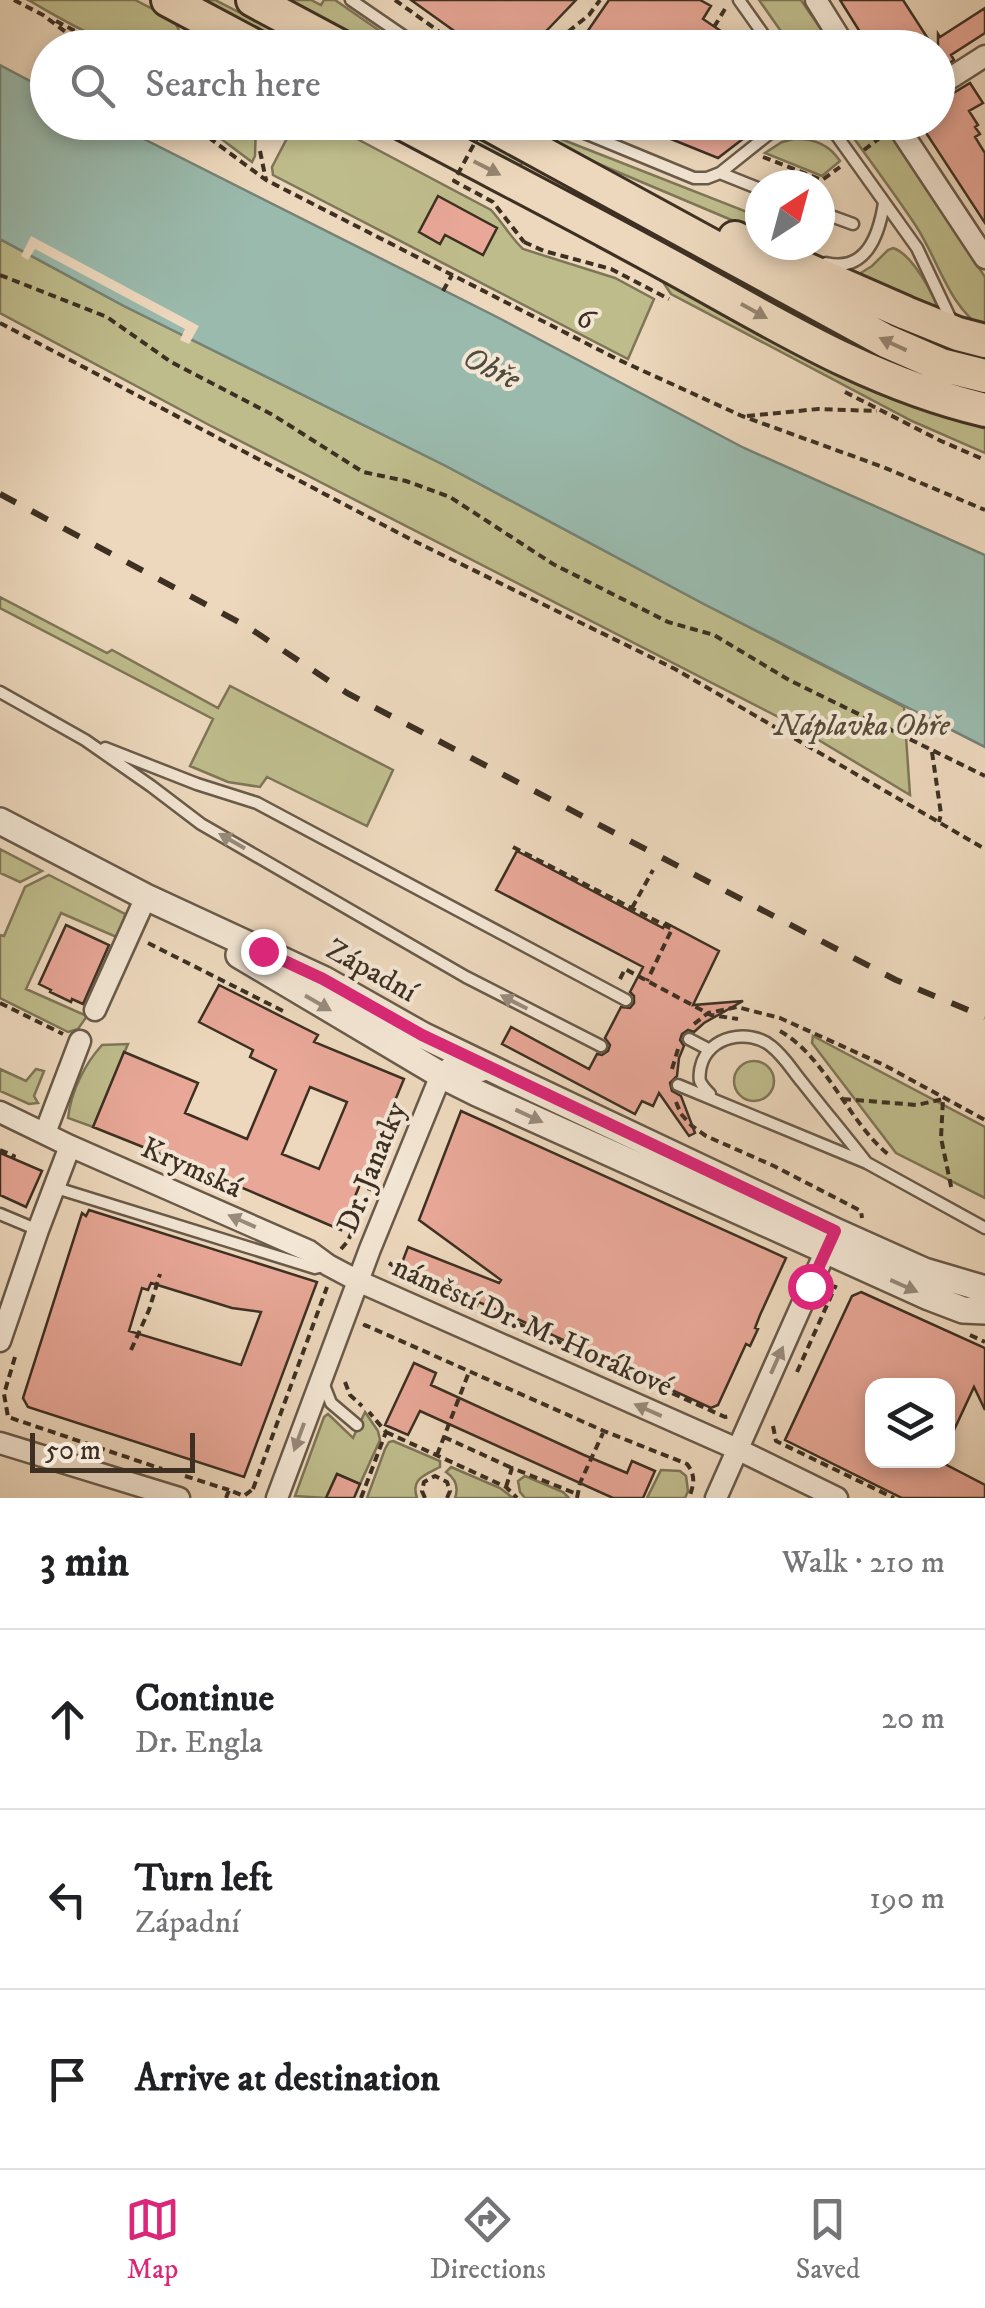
<!DOCTYPE html>
<meta charset="utf-8">
<style>
:root{--surface:#fff;--page:#f6f6f6;--text:#202124;--muted:#757577;--line:#e0e0e0;--accent:#db2777}
body{margin:0;font-family:"IM FELL DW Pica",serif;background:var(--page);color:var(--text)}
.controls{position:absolute;right:30px;bottom:30px;display:grid;overflow:hidden;border-radius:20px;box-shadow:0 5px 15px #0003}
.controls button{width:90px;height:90px;display:grid;place-items:center;padding:0;border:0;border-bottom:2px solid var(--line);background:var(--surface);color:var(--text);font:50px sans-serif}
.compass{position:absolute;left:745px;top:170px;width:90px;height:90px;border-radius:50%;background:var(--surface);box-shadow:0 5px 15px #0003;rotate:36deg}
.scale{position:absolute;left:30px;bottom:25px;width:165px;box-sizing:border-box;padding-left:10px;border:5px solid #3d3023;border-top:0;font-size:28px;line-height:35px;white-space:nowrap;color:#3d3023;-webkit-text-stroke:8px #f3e6d4;paint-order:stroke}
.stop{position:absolute;width:30px;height:30px;margin:-22px;border:8px solid #db2777;border-radius:50%;background:#fff}
.stop.end{background:#db2777;border-color:#fff;box-shadow:0 2px 10px #0008}
.list{margin:0;padding:0;list-style:none}
h2{display:flex;justify-content:space-between;align-items:center;height:130px;margin:0;padding:0 40px;font-size:42px}
h2 small{font-size:32px;font-weight:400;color:var(--muted)}
.list li{display:grid;grid-template-columns:65px 1fr auto;gap:30px;align-items:center;box-sizing:border-box;height:180px;padding:0 40px;border-top:2px solid var(--line)}
.list b{display:block;font-size:38px;white-space:nowrap}
.list p{margin:0;font-size:32px;white-space:nowrap;color:var(--muted)}
.list em{font-size:32px;font-style:normal;color:var(--muted)}
.icon{flex:none;width:55px;height:55px;fill:none;stroke:currentColor;stroke-width:2;stroke-linecap:round;stroke-linejoin:round}
.map{position:relative;flex:none;width:985px;height:1498px;overflow:hidden}
.search{position:absolute;background:var(--surface);box-shadow:0 5px 15px #0003;left:30px;right:30px;top:30px;height:110px;display:flex;align-items:center;gap:25px;box-sizing:border-box;padding:0 35px;border-radius:55px;color:var(--muted);font-size:38px}
.sheet{height:670px;background:var(--surface)}
nav{display:flex;justify-content:space-around;align-items:center;box-sizing:border-box;height:140px;border-top:2px solid var(--line);background:var(--surface);font-size:28px;color:var(--muted)}
nav a{display:grid;justify-items:center;gap:5px}
nav .on{color:var(--accent)}
.map>svg:first-child{display:block}
.green{fill:#bfbc8c;stroke:#7e7658;stroke-width:2.5}
.water{fill:#9abaad;stroke:#758376;stroke-width:2.5}
.pier{fill:#edd8bd}
.building{fill:#e8a797;stroke:#3d3023;stroke-width:2.5;fill-rule:evenodd}
.lines{fill:none;stroke-linecap:round;stroke-linejoin:round}
.service-casing{stroke:#695a4a;stroke-width:15}
.minor-casing{stroke:#695a4a;stroke-width:25}
.tertiary-casing{stroke:#695a4a;stroke-width:30}
.trunk-casing{stroke:#3d3023;stroke-width:38}
.path{stroke:#3d3023;stroke-width:4;stroke-dasharray:8 5;stroke-linecap:butt}
.service{stroke:#f3e6d4;stroke-width:10}
.minor{stroke:#f3e6d4;stroke-width:20}
.tertiary{stroke:#f3e6d4;stroke-width:25}
.trunk{stroke:#edd8bd;stroke-width:32}
.rail{stroke:#3d3023;stroke-width:6;stroke-dasharray:18 18;stroke-linecap:butt}
.path-bridge{stroke:#3d3023;stroke-width:4;stroke-dasharray:8 5;stroke-linecap:butt}
.oneway{fill:#958470}
.oneway2{fill:#988b7c}
.route{stroke:#db2777;stroke-width:12}
.labels{text-anchor:middle;stroke-width:8;stroke-linejoin:round;paint-order:stroke}
.street-label{font-size:30px;fill:#3d3023;stroke:#f3e6d4}
.park-label{font-size:30px;font-style:italic;fill:#574c38;stroke:#f3e6d4}
.water-label{font-size:32px;font-style:italic;fill:#504c3f;stroke:#f3e6d4}
</style>
<div class="map">
<svg width="985" height="1498" viewBox="0 0 985 1498">
<rect width="100%" height="100%" fill="#edd8bd"/>
<filter id="stains"><feTurbulence type="fractalNoise" baseFrequency=".002" numOctaves="4"/><feColorMatrix values="0 0 0 0 .2 0 0 0 0 .09 0 0 0 0 .02 0 0 0 .5 -.17"/></filter>
<radialGradient id="worn" r=".72"><stop offset=".6" stop-color="#630" stop-opacity="0"/><stop offset="1" stop-color="#630" stop-opacity=".3"/></radialGradient>
<path class="green" d="M 28,0 L 135,0 L 174,20 L 183,39 C 175,41 168,45 160,47 C 117,56 64,20 28,0 Z
M 195,0 L 215,0 L 307,47 L 287,47 Z
M 279,0 L 311,0 L 321,5 L 324,0 L 335,0 L 403,47 L 372,47 Z
M 759,0 L 801,0 L 833,47 L 792,47 Z
M 200,123 L 256,123 L 255,156 L 252,162 Z
M 295,123 L 327,123 L 491,210 C 503,223 511,238 523,249 L 615,278 L 654,299 L 628,359 L 273,175 L 272,167 Z
M 431,123 L 452,123 L 524,159 L 519,169 Z
M 516,123 L 530,123 L 561,139 L 760,217 L 760,232 L 587,159 Z
M 843,123 L 884,123 L 985,277 L 985,330 C 948,306 939,261 916,226 C 893,191 867,157 843,123 Z
M 794,139 C 814,138 829,144 840,161 L 822,176 L 765,153 L 782,142 Z
M 611,208 L 856,342 L 852,349 L 607,216 Z
M 0,239 L 124,306 L 446,466 L 704,604 L 904,707 L 910,795 L 792,724 L 211,426 L 0,313 Z
M 600,245 L 766,336 L 877,392 L 952,417 L 985,424 L 985,453 L 912,421 L 671,294 L 663,282 L 598,247 Z
M 893,248 C 912,254 933,293 939,312 L 856,276 L 872,266 L 888,250 Z
M 0,597 L 107,653 L 112,650 L 218,708 L 230,686 L 393,770 L 367,826 L 267,777 L 260,787 L 228,782 L 190,766 L 213,719 L 0,608 Z
M 0,849 L 42,871 L 20,882 L 0,873 Z
M 49,875 L 125,914 L 121,939 L 61,913 L 26,989 L 87,1016 L 78,1029 L 68,1032 L 0,998 L 0,935 L 4,936 L 25,887 Z
M 813,1036 L 985,1127 L 985,1198 L 896,1153 L 812,1043 Z
M 128,1044 L 93,1127 L 68,1118 C 71,1092 84,1065 102,1045 Z
M734 1081a20 20 0 1 1 40 0a20 20 0 1 1-40 0Z
M 0,1069 L 26,1081 L 36,1069 L 44,1071 L 34,1096 L 38,1103 L 29,1104 L 0,1091 Z
M 365,1412 L 378,1431 L 380,1440 L 360,1484 L 337,1474 L 326,1498 L 295,1496 L 324,1417 L 328,1414 L 353,1438 Z
M 393,1441 L 440,1461 L 440,1467 C 427,1474 410,1478 417,1498 L 367,1498 L 385,1449 L 389,1442 Z
M 451,1467 L 500,1488 L 513,1498 L 455,1498 C 459,1487 456,1479 446,1472 Z
M 661,1470 L 680,1471 L 686,1476 L 688,1491 L 685,1498 L 647,1498 Z
M 525,1476 L 563,1492 L 569,1498 L 525,1498 L 520,1492 L 518,1481 Z"/>
<path class="water" d="M 0,65 L 47,90 L 48,122 L 112,123 L 495,316 L 744,448 L 985,555 L 985,747 L 704,604 L 446,466 L 124,306 L 0,239 Z"/>
<path class="pier" d="M 31,236 L 199,326 L 189,344 L 180,340 L 185,329 L 35,249 L 28,260 L 21,256 Z"/>
<path class="building" d="M 411,0 L 576,0 L 530,48 L 478,48 Z
M 609,0 L 700,0 L 711,6 L 703,19 L 746,48 L 576,48 Z
M 840,0 L 903,0 L 934,48 L 870,48 Z
M 985,8 L 985,33 L 951,55 L 954,60 L 938,70 L 938,34 L 940,37 Z
M 970,83 L 983,103 L 969,111 L 978,125 L 975,127 L 980,134 L 975,137 L 985,153 L 985,223 L 919,122 L 938,122 L 938,100 L 945,98 Z
M 629,122 L 765,122 L 718,158 Z
M 438,196 L 497,228 L 483,255 L 445,235 L 440,244 L 419,232 Z
M 517,851 L 663,928 L 666,923 L 719,951 L 693,1005 L 743,1001 L 704,1023 L 694,1032 L 688,1030 L 682,1034 L 680,1040 L 684,1046 L 679,1058 L 677,1076 L 670,1083 L 672,1091 L 681,1096 L 695,1133 L 689,1136 L 659,1093 L 653,1106 L 642,1101 L 635,1114 L 502,1044 L 511,1027 L 589,1069 L 597,1054 L 602,1055 L 608,1051 L 610,1045 L 605,1038 L 621,1007 L 630,1008 L 634,1003 L 634,996 L 630,992 L 643,967 L 496,890 Z
M 66,925 L 109,945 L 83,1004 L 72,999 L 71,1002 L 50,992 L 51,990 L 39,984 Z
M 219,985 L 318,1035 L 314,1042 L 404,1079 L 341,1230 L 231,1183 L 229,1187 L 186,1169 L 188,1165 L 93,1127 L 124,1052 L 198,1083 L 185,1113 L 247,1139 L 276,1070 L 250,1057 L 253,1050 L 199,1022 ZM 310,1087 L 347,1102 L 319,1169 L 282,1154 Z
M 461,1111 L 786,1258 L 760,1315 L 755,1328 L 758,1329 L 750,1346 L 746,1344 L 718,1405 L 711,1408 L 511,1316 L 400,1268 L 408,1247 L 499,1283 L 501,1280 L 419,1220 Z
M 0,1153 L 42,1171 L 26,1207 L 0,1195 Z
M 89,1210 L 317,1282 L 244,1477 L 28,1407 L 23,1398 L 82,1213 L 86,1216 ZM 151,1283 L 232,1308 L 261,1312 L 241,1365 L 129,1331 L 142,1288 L 148,1290 Z
M 861,1292 L 985,1348 L 985,1410 L 974,1387 L 948,1443 L 948,1386 L 872,1386 L 872,1460 L 937,1460 L 985,1485 L 985,1498 L 902,1498 L 785,1440 L 852,1296 Z
M 414,1363 L 436,1373 L 431,1385 L 584,1455 L 627,1473 L 632,1461 L 655,1471 L 643,1498 L 613,1498 L 420,1411 L 408,1435 L 385,1425 Z
M 337,1474 L 360,1484 L 354,1498 L 326,1498 Z"/>
<g class="lines">
<defs>
<path id="service" d="M 351,0 L 421,48
M 739,0 L 773,48
M 558,122 L 694,178 L 707,178 L 720,173 L 760,189
M 827,122 L 917,248 L 953,324
M 720,173 L 784,122
M 820,212 L 853,224
M 826,263 C 866,273 879,235 884,203
M 0,692 L 85,740 L 151,786 L 201,824 L 466,977 L 601,1046
M 105,748 L 197,784 L 257,803 L 626,1000
M 689,1039 L 708,1049
M 678,1085 L 867,1163 L 985,1228
M 710,1094 C 706,1090 702,1086 700,1081 C 699,1078 700,1069 701,1066 C 708,1036 749,1028 771,1046 C 784,1056 792,1070 802,1082 C 823,1109 845,1135 866,1162
M 53,1187 L 315,1268 L 327,1265
M 0,1214 L 38,1230
M 322,1380 L 331,1403 L 357,1425"/>
<path id="minor" d="M 816,0 L 846,48
M 938,86 L 985,56
M 895,122 L 985,258
M 95,1010 L 146,897
M 0,1112 L 70,1146 L 309,1251 L 328,1265 L 358,1281 L 737,1449 L 837,1498
M 45,1133 L 80,1041
M 0,1341 L 38,1230 L 70,1146
M 0,1443 L 179,1498
M 277,1498 L 370,1249 L 441,1075 L 453,1065 L 481,1071
M 716,1498 L 831,1239"/>
<path id="tertiary" d="M 0,821 L 146,897 L 323,979 L 422,1035 L 511,1078 L 835,1231 L 924,1271 L 985,1289
M 239,955 L 441,1075 L 477,1093 L 929,1297 L 963,1310 L 985,1311"/>
<path id="trunk" d="M 168,0 L 258,48
M 253,0 L 343,48
M 400,122 C 490,170 580,216 669,265 C 773,322 867,382 985,410
M 485,122 L 886,341 L 941,365 L 985,376
M 735,238 L 906,313 L 958,334 L 985,341"/>
</defs>
<use href="#service" class="service-casing"/>
<use href="#minor" class="minor-casing"/>
<use href="#tertiary" class="tertiary-casing"/>
<use href="#trunk" class="trunk-casing"/>
<path class="path" d="M 14,0 L 43,15 L 87,48
M 395,0 L 462,48
M 56,21 L 90,39 L 115,48
M 714,27 L 725,9
M 170,48 L 189,43
M 548,48 L 589,15 L 600,0
M 188,122 L 266,180 L 617,359 L 742,416 L 883,467 L 985,510
M 352,122 L 376,134
M 864,150 L 881,137
M 260,151 L 266,180
M 763,157 L 822,180 L 840,167
M 524,242 L 544,251 L 611,269 L 669,299
M 0,275 L 107,317 L 171,362 L 273,415 L 363,472 L 406,481 L 450,497 L 553,564 L 668,622 L 714,635 L 789,680 L 985,776
M 443,291 L 452,275
M 0,323 L 410,539 L 675,669 L 985,849
M 845,392 L 941,441 L 985,460
M 747,416 L 818,409 L 877,411
M 932,752 L 941,814 L 939,822
M 513,847 L 672,929 L 647,981
M 632,908 L 653,870
M 148,943 L 283,1011
M 620,979 L 625,969 L 711,1015 L 738,1019
M 0,1003 L 63,1034
M 694,1024 L 708,1013 L 737,1007 L 780,1018 L 884,1065 L 985,1120
M 780,1031 C 827,1058 848,1122 889,1155
M 672,1069 L 678,1049
M 843,1099 L 917,1105 L 943,1099 L 941,1138 L 952,1191
M 676,1102 L 681,1114 L 692,1126 L 706,1136 L 774,1166 L 861,1211 L 862,1218
M 0,1150 L 14,1156 L 12,1158
M 341,1249 L 348,1241 L 384,1154
M 389,1263 L 402,1271 L 725,1417 L 730,1416
M 364,1327 L 365,1325 L 604,1431 L 687,1464 C 696,1476 694,1484 689,1498
M 970,1335 L 985,1342
M 131,1350 L 149,1310 L 160,1274
M 15,1357 L 4,1394 L 8,1417 L 162,1469
M 797,1372 L 836,1285
M 345,1382 L 350,1395 L 362,1406
M 773,1426 L 776,1441 L 894,1498
M 386,1432 L 506,1487 L 517,1498
M 444,1437 L 512,1468
M 437,1455 L 469,1372
M 185,1476 L 229,1490
M 506,1487 L 512,1468 L 577,1494
M 253,1489 L 327,1287
M 226,1498 L 229,1490 L 244,1496 L 253,1489
M 361,1498 L 386,1432 L 369,1412
M 425,1498 L 422,1491 L 424,1482 L 435,1476 L 447,1482 L 450,1491 L 447,1498
M 577,1498 L 580,1483 L 603,1433"/>
<use href="#service" class="service"/>
<use href="#minor" class="minor"/>
<use href="#tertiary" class="tertiary"/>
<use href="#trunk" class="trunk"/>
<path class="rail" d="M 0,494 L 248,627 L 347,693 L 896,980 L 985,1017"/>
<path class="path-bridge" d="M 486,122 L 454,181 L 493,202 L 524,242"/>
</g>
<defs><path id="oneway-solid" d="M-6-.8H1V-3.2L6.5 0L1 3.2V.8H-6Z" transform="scale(2.5)"/></defs>
<g class="oneway">
<use href="#oneway-solid" transform="translate(487 168) rotate(27)"/>
<use href="#oneway-solid" transform="translate(754 311) rotate(29)"/>
<use href="#oneway-solid" transform="translate(893 344) rotate(-155)"/>
</g>
<g class="oneway2">
<use href="#oneway-solid" transform="translate(232 841) rotate(-150)"/>
<use href="#oneway-solid" transform="translate(514 1002) rotate(-153)"/>
<use href="#oneway-solid" transform="translate(318 1003) rotate(30)"/>
<use href="#oneway-solid" transform="translate(529 1116) rotate(25)"/>
<use href="#oneway-solid" transform="translate(242 1221) rotate(-156)"/>
<use href="#oneway-solid" transform="translate(904 1286) rotate(24)"/>
<use href="#oneway-solid" transform="translate(777 1360) rotate(-66)"/>
<use href="#oneway-solid" transform="translate(648 1410) rotate(-156)"/>
<use href="#oneway-solid" transform="translate(299 1437) rotate(110)"/>
</g>
<g class="lines">
<path class="route" d="M 263,951 L 323,979 L 422,1035 L 835,1231 L 810,1286"/>
</g>
<g class="labels">
<g class="street-label">
<text transform="translate(586 318) rotate(27)" y="10">6</text>
<text transform="translate(372 970) rotate(29)" y="10">Západní</text>
<text transform="translate(192 1167) rotate(24)" y="10">Krymská</text>
<text transform="translate(371 1167) rotate(-68)" y="10">Dr. Janatky</text>
<text transform="translate(533 1326) rotate(24)" y="10">náměstí Dr. M. Horákové</text>
</g>
<g class="park-label">
<text x="862" y="735">Náplavka Ohře</text>
</g>
<g class="water-label">
<text transform="translate(492 367) rotate(26)" y="11">Ohře</text>
</g>
</g>
<rect width="100%" height="100%" filter="url(#stains)"/>
<rect width="100%" height="100%" fill="url(#worn)"/>
</svg>
<div class="controls">
<button><svg class="icon" aria-label="layers" viewBox="0 0 24 24"><path d="M12 4l9 5-9 5-9-5zM3 14l9 5 9-5"/></svg></button>
</div>
<svg class="compass" viewBox="-18 -18 36 36"><path d="M0-13l5 13h-10z" fill="#e53935"/><path d="M0 13l5-13h-10z" fill="#757577"/></svg>
<div class="scale">50 m</div>
<div class="stop" style="left:810px;top:1286px"></div>
<div class="stop end" style="left:263px;top:951px"></div>
<div class="search"><svg class="icon" aria-label="search" viewBox="0 0 24 24"><circle cx="10" cy="10" r="6"/><path d="M15 15l6 6"/></svg>Search here</div>
</div>
<section class="sheet">
<h2>3 min<small>Walk · 210 m</small></h2>
<ul class="list">
<li><svg class="icon" aria-label="ahead" viewBox="0 0 24 24"><path d="M12 20V5M6 11l6-6 6 6"/></svg><div><b>Continue</b><p>Dr. Engla</p></div><em>20 m</em></li>
<li><svg class="icon" aria-label="left" viewBox="0 0 24 24"><path d="M17 20v-9H6M10 6l-5 5 5 5"/></svg><div><b>Turn left</b><p>Západní</p></div><em>190 m</em></li>
<li><svg class="icon" aria-label="arrive" viewBox="0 0 24 24"><path d="M6 21V4h12l-3 4 3 4H6"/></svg><div><b>Arrive at destination</b></div></li>
</ul>
</section>
<nav>
<a class="on"><svg class="icon" aria-label="map" viewBox="0 0 24 24"><path d="M3 6l6-2 6 2 6-2v14l-6 2-6-2-6 2zM9 4v14M15 6v14"/></svg>Map</a>
<a><svg class="icon" aria-label="directions" viewBox="0 0 24 24"><path d="M12 3l9 9-9 9-9-9zM9 14v-3h6M13 9l2 2-2 2"/></svg>Directions</a>
<a><svg class="icon" aria-label="saved" viewBox="0 0 24 24"><path d="M7 4h10v16l-5-4-5 4z"/></svg>Saved</a>
</nav>
